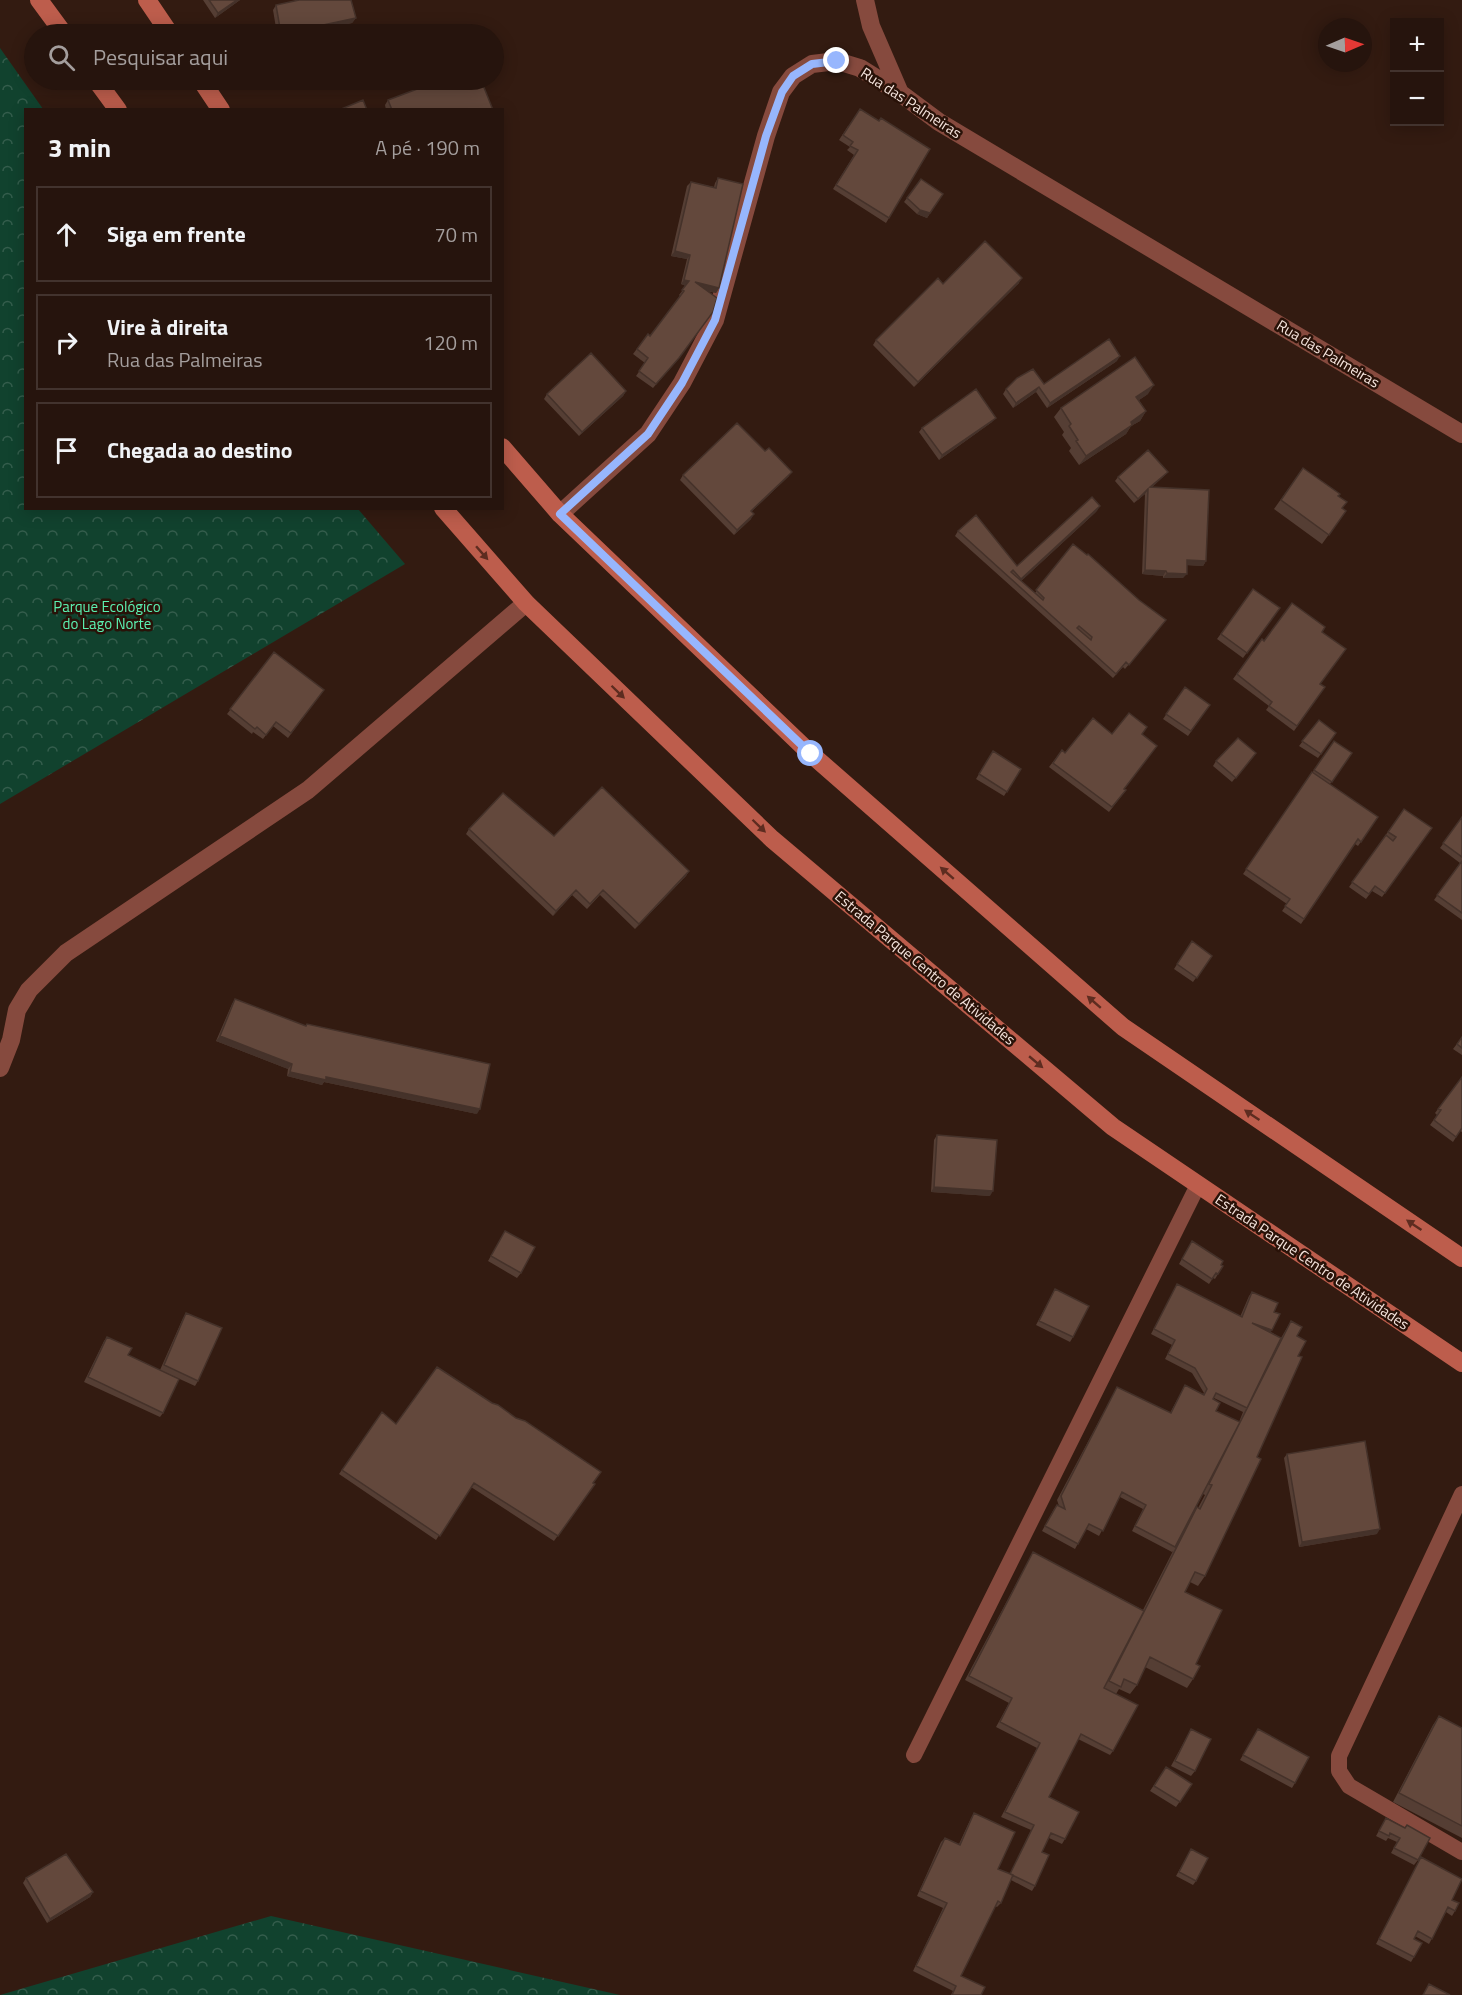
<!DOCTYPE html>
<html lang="pt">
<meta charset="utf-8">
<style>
:root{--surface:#26140d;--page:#2e1d16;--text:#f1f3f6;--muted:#a49e9d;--line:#42332e}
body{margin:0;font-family:"Titillium Web",sans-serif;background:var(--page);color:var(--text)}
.controls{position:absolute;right:18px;top:18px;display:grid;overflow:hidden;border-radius:0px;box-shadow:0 3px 15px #0003}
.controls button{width:54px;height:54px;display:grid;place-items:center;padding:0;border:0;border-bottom:2px solid var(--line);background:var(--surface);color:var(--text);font:30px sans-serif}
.compass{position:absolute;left:1318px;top:18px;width:54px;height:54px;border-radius:50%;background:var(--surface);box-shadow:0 3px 15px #0003;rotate:88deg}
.stop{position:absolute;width:18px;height:18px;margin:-14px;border:4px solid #97b6fd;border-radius:50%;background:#fff}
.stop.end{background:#97b6fd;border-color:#fff;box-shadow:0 2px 6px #0008}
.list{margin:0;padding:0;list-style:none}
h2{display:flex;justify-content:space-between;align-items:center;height:78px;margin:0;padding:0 24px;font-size:26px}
h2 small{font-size:20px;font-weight:400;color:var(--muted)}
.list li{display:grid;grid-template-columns:39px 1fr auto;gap:18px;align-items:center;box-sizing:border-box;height:96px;margin:0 12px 12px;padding:0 12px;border:2px solid var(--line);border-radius:0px}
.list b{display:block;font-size:22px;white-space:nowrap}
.list p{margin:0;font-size:20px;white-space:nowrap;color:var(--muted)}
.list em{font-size:20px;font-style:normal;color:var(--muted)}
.icon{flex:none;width:33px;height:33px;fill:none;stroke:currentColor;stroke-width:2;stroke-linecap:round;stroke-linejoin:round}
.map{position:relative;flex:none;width:1462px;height:1995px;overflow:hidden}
.search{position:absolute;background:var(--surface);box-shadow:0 3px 15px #0003;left:24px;top:24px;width:480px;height:66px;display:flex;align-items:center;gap:15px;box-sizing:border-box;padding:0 21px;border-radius:33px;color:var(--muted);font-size:22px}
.panel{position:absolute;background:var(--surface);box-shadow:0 3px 15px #0003;left:24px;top:108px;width:480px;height:402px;border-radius:0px}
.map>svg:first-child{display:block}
.park{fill:url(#park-crowns)}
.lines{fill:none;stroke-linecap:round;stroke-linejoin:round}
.lane{stroke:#864a3e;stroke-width:16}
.street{stroke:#864a3e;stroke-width:18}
.secondary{stroke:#bd5d4c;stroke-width:18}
.wall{fill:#553e34;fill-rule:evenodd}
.shaded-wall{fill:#45322a}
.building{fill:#63483c;stroke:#45322a;stroke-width:1.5;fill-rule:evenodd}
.oneway{fill:#5d2c20}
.route{stroke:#97b6fd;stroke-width:8}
.labels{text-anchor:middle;stroke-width:5;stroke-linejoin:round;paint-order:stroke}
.street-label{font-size:15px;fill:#f5e4dd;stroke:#291208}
.park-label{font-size:15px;fill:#5bf2b2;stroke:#291208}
</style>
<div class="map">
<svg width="1462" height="1995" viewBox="0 0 1462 1995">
<defs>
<pattern id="park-crowns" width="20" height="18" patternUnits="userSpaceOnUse" patternTransform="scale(1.5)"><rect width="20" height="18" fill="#11422e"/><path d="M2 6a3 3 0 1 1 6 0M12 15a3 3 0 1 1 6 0" fill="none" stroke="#345d4c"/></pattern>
</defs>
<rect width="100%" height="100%" fill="#331b11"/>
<path class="park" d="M 0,48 L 43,109 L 26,110 L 26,508 L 358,509 L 405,564 L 0,804 Z
M 271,1916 L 620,1995 L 0,1995 Z"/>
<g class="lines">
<path class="lane" d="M 1462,1494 L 1339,1756 L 1339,1771 L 1349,1786 L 1462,1852
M 914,1755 L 1198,1185"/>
<path class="street" d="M 865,0 L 871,26 L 900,93
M 560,514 L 648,434 L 682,383 L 715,320 L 766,136 L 781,92 L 793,76 L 812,64 L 837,61 L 860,68 L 900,93 L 939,122 L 1462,434
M 0,1068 L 11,1040 L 17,1010 L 29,990 L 66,953 L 308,790 L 526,603"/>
<path class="secondary" d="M 39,0 L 64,34
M 147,0 L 170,34
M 96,80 L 118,110
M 201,80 L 221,110
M 502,447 L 560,514 L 811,754 L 1123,1027 L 1462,1258
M 443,508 L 526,603 L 772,839 L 1113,1127 L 1462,1363"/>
</g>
<path class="wall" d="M 203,0 L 240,0 L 215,18 Z
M 276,5 L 356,18 L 352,23 L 298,34 L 277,34 L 273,10 Z
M 388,100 L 493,110 L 386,110 L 385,105 Z
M 881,118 L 889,218 L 886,223 L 833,189 L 854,155 L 847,150 L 850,147 L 839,140 L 848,126 L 879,120 Z
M 718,178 L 719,288 L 716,293 L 706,291 L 675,363 L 653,388 L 636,376 L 645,363 L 633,354 L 648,334 L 650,336 L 680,296 L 679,295 L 686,286 L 681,284 L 687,259 L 671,256 L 687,186 L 691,182 L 714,187 L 715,183 Z
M 921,179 L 943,194 L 927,218 L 917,214 L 904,202 Z
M 1019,283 L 914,387 L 873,345 L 876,340 L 943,284 Z
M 1117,361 L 1047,408 L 1036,392 L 1013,408 L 1003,394 L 1006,389 L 1044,384 Z
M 626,391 L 623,396 L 579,436 L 544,399 L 547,394 Z
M 1148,394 L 1139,400 L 1146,411 L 1140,421 L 1131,426 L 1126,434 L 1079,465 L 1069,451 L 1071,448 L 1062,435 L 1064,432 L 1054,417 L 1061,408 Z
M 992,422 L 939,460 L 919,432 L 922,428 Z
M 765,451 L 789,476 L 752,511 L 751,519 L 734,535 L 680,480 L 683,475 Z
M 1303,468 L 1342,508 L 1346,511 L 1322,544 L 1274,509 Z
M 1168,472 L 1164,476 L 1152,487 L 1206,561 L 1203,566 L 1187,565 L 1183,578 L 1163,578 L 1163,576 L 1142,574 L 1145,494 L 1134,503 L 1115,481 L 1118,477 Z
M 1097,511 L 1021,581 L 1035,593 L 1073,544 L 1139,600 L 1166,620 L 1125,669 L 1123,667 L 1113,678 L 955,536 L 958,531 L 1017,566 Z
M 1253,589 L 1280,608 L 1243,658 L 1217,639 Z
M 1322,632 L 1320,684 L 1325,687 L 1294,731 L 1266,710 L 1269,706 L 1233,679 L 1262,639 L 1264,641 Z
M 274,652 L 324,690 L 288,738 L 273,726 L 263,739 L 253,732 L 252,734 L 227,714 Z
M 1185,687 L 1210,705 L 1188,736 L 1163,719 Z
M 1319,720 L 1336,733 L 1318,758 L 1299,746 Z
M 1112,734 L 1142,734 L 1124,789 L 1126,790 L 1109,812 L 1049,767 L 1062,750 L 1065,753 Z
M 1334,741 L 1352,753 L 1330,784 L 1378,817 L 1358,846 L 1355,844 L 1301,924 L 1282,911 L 1287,904 L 1243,874 Z
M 993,751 L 1021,769 L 1004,796 L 976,779 Z
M 1256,753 L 1232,782 L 1213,766 L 1216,761 Z
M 1404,809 L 1432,828 L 1382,897 L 1372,891 L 1366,899 L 1349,887 Z
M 1462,817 L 1462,920 L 1434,900 L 1460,863 L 1440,848 Z
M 469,829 L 554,836 L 689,871 L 686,876 L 635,929 L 600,895 L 587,909 L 572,895 L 553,916 L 466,834 Z
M 1192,941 L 1212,956 L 1193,982 L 1174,969 Z
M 235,999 L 305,1026 L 307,1024 L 477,1114 L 324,1082 L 322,1085 L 287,1076 L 288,1069 L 216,1041 L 232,1004 Z
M 1462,1037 L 1462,1055 L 1453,1049 Z
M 1462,1077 L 1462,1132 L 1460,1131 L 1453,1142 L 1430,1125 L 1437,1115 L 1435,1113 Z
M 937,1135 L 990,1196 L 931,1192 L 934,1140 Z
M 505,1231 L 521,1273 L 517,1278 L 488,1261 Z
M 1192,1241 L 1223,1266 L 1215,1279 L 1213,1278 L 1209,1284 L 1179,1264 Z
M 1177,1284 L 1240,1317 L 1249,1296 L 1252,1292 L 1274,1312 L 1271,1332 L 1281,1338 L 1291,1321 L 1297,1336 L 1298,1356 L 1257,1457 L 1205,1576 L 1198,1586 L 1190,1582 L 1185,1592 L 1196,1664 L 1193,1679 L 1187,1688 L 1145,1667 L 1137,1685 L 1130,1694 L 1119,1689 L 1116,1694 L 1113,1751 L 1110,1755 L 1078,1739 L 1049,1797 L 1065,1839 L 1062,1844 L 1049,1838 L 1042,1852 L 1035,1886 L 1032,1891 L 1011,1880 L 1001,1903 L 997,1907 L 995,1906 L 961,1976 L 981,1995 L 951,1995 L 953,1991 L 913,1971 L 943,1908 L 917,1896 L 941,1842 L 945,1838 L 959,1844 L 971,1818 L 974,1813 L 998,1869 L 1010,1874 L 1031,1830 L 1001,1817 L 1037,1748 L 996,1727 L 1009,1703 L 965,1680 L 1033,1552 L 1143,1610 L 1173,1551 L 1172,1552 L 1132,1531 L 1143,1509 L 1120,1497 L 1099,1536 L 1086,1529 L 1075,1549 L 1042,1531 L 1054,1509 L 1057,1505 L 1059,1506 L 1057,1500 L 1117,1387 L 1170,1413 L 1185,1385 L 1203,1394 L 1204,1393 L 1192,1373 L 1165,1359 L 1172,1345 L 1151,1334 ZM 1214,1398 L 1243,1412 L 1239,1422 L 1216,1411 L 1213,1399 ZM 1203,1494 L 1205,1495 L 1198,1508 L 1193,1512 Z
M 1055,1289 L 1073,1337 L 1070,1342 L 1036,1325 Z
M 186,1313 L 198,1381 L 195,1386 L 160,1370 L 183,1318 Z
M 107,1337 L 128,1355 L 163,1413 L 160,1417 L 84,1382 L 104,1341 Z
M 382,1412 L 396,1424 L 595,1484 L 554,1541 L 471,1487 L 436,1540 L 339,1474 Z
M 1287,1454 L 1377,1534 L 1299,1547 L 1284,1458 Z
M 1439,1716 L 1462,1728 L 1462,1838 L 1393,1802 L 1433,1725 Z
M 1191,1729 L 1195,1771 L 1191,1776 L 1171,1766 Z
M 1258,1729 L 1295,1783 L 1292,1788 L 1240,1760 Z
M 1166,1767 L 1192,1784 L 1176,1807 L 1150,1791 Z
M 1386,1818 L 1418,1860 L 1414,1865 L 1391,1853 L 1397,1842 L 1388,1838 L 1386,1841 L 1376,1836 Z
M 1191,1849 L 1196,1881 L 1193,1885 L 1176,1876 Z
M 1421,1857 L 1452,1900 L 1455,1911 L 1452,1916 L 1446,1912 L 1429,1944 L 1415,1936 L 1414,1939 L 1414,1957 L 1411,1962 L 1376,1944 Z
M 26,1878 L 93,1892 L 90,1897 L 47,1923 L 23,1883 Z"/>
<path class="shaded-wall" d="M 237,0 L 240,0 L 215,18 L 218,13 Z
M 356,18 L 352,23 L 298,34 L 281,34 Z
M 920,210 L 930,213 L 927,218 L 917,214 Z
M 675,251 L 690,255 L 687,259 L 671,256 Z
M 1022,278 L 1019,283 L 914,387 L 918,382 Z
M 684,280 L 689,281 L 686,286 L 681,284 Z
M 695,282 L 719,288 L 716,293 L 692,287 Z
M 1120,356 L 1117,361 L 1047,408 L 1050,403 Z
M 1154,385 L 1148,394 L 1130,406 L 1136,397 Z
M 1039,387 L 1036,392 L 1013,408 L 1016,403 Z
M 626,391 L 623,396 L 579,436 L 582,432 Z
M 1146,411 L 1140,421 L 1131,426 L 1126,434 L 1079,465 L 1086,456 L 1131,422 Z
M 996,418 L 992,422 L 939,460 L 942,455 Z
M 792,472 L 789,476 L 748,515 L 751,511 Z
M 1168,472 L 1164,476 L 1147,492 L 1150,487 Z
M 1148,489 L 1145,494 L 1134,503 Z
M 1100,506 L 1097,511 L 1018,584 L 1021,579 Z
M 754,514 L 751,519 L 734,535 L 737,530 Z
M 1187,560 L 1206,561 L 1203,566 L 1184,565 Z
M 1145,570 L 1166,571 L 1163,576 L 1142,574 Z
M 1167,573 L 1187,574 L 1183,578 L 1163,578 Z
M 689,871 L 686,876 L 635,929 L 639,924 Z
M 576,890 L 572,895 L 553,916 L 556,911 Z
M 220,1036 L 292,1064 L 288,1069 L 216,1041 Z
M 290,1072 L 326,1077 L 480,1109 L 477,1114 L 324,1082 L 322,1085 L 287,1076 Z
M 934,1187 L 993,1191 L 990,1196 L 931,1192 Z
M 1252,1323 L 1272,1330 L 1269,1335 Z
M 1380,1529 L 1377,1534 L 1299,1547 L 1302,1542 Z
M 93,1892 L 90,1897 L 47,1923 L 50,1919 Z"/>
<path class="building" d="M 209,0 L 237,0 L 218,13 Z
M 299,0 L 351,0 L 356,18 L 281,34 L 276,5 Z
M 441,80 L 481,80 L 493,110 L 392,110 L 388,100 Z
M 363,100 L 367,110 L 339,110 Z
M 860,109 L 879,121 L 881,118 L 930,149 L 889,218 L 836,185 L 858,150 L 850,146 L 853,142 L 843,135 Z
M 718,178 L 743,184 L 719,288 L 695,282 L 717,298 L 713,312 L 679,358 L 656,384 L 639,371 L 648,358 L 637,349 L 648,334 L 650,336 L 684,291 L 682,290 L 689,281 L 684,280 L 690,255 L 675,251 L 691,182 L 716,188 Z
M 921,179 L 943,194 L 930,213 L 920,210 L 907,198 Z
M 985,241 L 1022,278 L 918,382 L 876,340 L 938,278 L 943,284 Z
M 1109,339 L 1120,356 L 1050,403 L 1039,387 L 1016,403 L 1006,389 L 1017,378 L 1033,369 L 1044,384 Z
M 591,353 L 626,391 L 582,432 L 547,394 Z
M 1135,357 L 1154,385 L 1136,397 L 1146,411 L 1131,422 L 1132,425 L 1086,456 L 1076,441 L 1078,440 L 1069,426 L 1071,424 L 1061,408 Z
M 976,389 L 996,418 L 942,455 L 922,428 Z
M 737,423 L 765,451 L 769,448 L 792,472 L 751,511 L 754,514 L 737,530 L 683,475 Z
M 1148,450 L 1168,472 L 1150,487 L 1209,490 L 1206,561 L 1187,560 L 1187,574 L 1167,573 L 1166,571 L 1145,570 L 1148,489 L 1138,499 L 1118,477 Z
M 1303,468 L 1340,494 L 1338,496 L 1347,502 L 1342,508 L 1346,511 L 1329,535 L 1281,500 Z
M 1092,497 L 1100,506 L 1021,579 L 1013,570 L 1011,572 L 1043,600 L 1044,598 L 1036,590 L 1073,544 L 1087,555 L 1088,554 L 1139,600 L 1166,620 L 1129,665 L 1126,662 L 1116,674 L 958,531 L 976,515 L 1017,566 ZM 1079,626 L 1092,637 L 1091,640 L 1077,628 Z
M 1253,589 L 1280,608 L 1247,653 L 1221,634 Z
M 1292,603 L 1325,627 L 1322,632 L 1346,649 L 1320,684 L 1325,687 L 1297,726 L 1269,706 L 1272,702 L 1237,674 L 1262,639 L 1264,641 Z
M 274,652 L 324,690 L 291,733 L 276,722 L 266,735 L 257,727 L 255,729 L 230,709 Z
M 1185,687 L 1210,705 L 1191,731 L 1166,714 Z
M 1129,713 L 1147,727 L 1142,734 L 1157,746 L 1124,789 L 1126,790 L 1112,807 L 1053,763 L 1062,750 L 1065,753 L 1093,718 L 1112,734 Z
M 1319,720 L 1336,733 L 1321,754 L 1302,741 Z
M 1238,738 L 1256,753 L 1236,778 L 1216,761 Z
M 1334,741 L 1352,753 L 1332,782 L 1314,770 Z
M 993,751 L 1021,769 L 1007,792 L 979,774 Z
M 1312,772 L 1378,817 L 1361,842 L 1358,839 L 1304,919 L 1285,906 L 1290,899 L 1246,869 Z
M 602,787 L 689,871 L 639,924 L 603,890 L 590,904 L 576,890 L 556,911 L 469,829 L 503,793 L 554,836 Z
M 1404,809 L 1432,828 L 1385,893 L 1375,886 L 1369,894 L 1352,882 L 1386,835 L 1393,841 L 1396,837 L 1388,832 Z
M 1462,817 L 1462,857 L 1443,843 Z
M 1462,861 L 1462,913 L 1437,895 Z
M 1192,941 L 1212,956 L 1197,978 L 1177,964 Z
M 235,999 L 306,1026 L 307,1024 L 490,1064 L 480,1109 L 326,1077 L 326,1080 L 290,1072 L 292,1064 L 220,1036 Z
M 1462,1037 L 1462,1048 L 1457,1044 Z
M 1462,1077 L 1462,1128 L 1456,1137 L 1434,1120 L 1441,1110 L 1438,1109 Z
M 937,1135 L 997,1140 L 993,1191 L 934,1187 Z
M 505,1231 L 535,1247 L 521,1273 L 491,1256 Z
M 1192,1241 L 1223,1261 L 1221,1265 L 1223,1266 L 1218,1274 L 1216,1273 L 1212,1279 L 1182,1259 Z
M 1177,1284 L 1242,1317 L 1252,1292 L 1278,1303 L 1274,1312 L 1280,1314 L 1272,1330 L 1252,1323 L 1281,1338 L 1247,1408 L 1216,1393 L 1213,1399 L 1220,1403 L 1216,1411 L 1240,1422 L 1175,1547 L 1135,1526 L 1146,1505 L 1122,1492 L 1103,1531 L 1089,1524 L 1078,1544 L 1045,1526 L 1057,1505 L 1065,1509 L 1061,1496 L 1117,1387 L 1171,1413 L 1185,1385 L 1204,1395 L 1207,1389 L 1195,1368 L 1168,1354 L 1175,1340 L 1154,1329 Z
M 1055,1289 L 1089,1306 L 1073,1337 L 1039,1321 Z
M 186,1313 L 222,1328 L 198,1381 L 164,1365 Z
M 1291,1321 L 1302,1327 L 1297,1336 L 1306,1341 L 1298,1356 L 1302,1357 L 1257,1457 L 1261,1459 L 1205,1576 L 1195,1572 L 1185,1592 L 1222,1610 L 1196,1664 L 1200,1666 L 1193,1679 L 1150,1657 L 1137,1685 L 1124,1679 L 1121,1687 L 1109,1681 L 1197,1507 L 1200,1509 L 1212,1485 L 1209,1484 Z
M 107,1337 L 132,1348 L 128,1355 L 179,1379 L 163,1413 L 88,1377 Z
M 437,1367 L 492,1403 L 498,1405 L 516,1418 L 525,1421 L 601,1472 L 593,1483 L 595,1484 L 558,1536 L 474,1483 L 440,1536 L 342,1470 L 382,1412 L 396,1424 Z
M 1365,1441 L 1380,1529 L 1302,1542 L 1287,1454 Z
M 1033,1552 L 1144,1611 L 1104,1688 L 1138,1705 L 1113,1751 L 1081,1734 L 1049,1797 L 1079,1812 L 1065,1839 L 1051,1833 L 1042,1852 L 1049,1855 L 1035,1886 L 1010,1874 L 1034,1825 L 1005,1812 L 1040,1743 L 1000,1722 L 1012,1698 L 969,1676 Z
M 1439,1716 L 1462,1728 L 1462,1826 L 1399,1793 Z
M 1191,1729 L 1211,1739 L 1195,1771 L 1175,1761 Z
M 1258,1729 L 1309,1757 L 1295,1783 L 1243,1755 Z
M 1166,1767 L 1192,1784 L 1180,1802 L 1154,1786 Z
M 974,1813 L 1015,1832 L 998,1869 L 1013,1875 L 1001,1903 L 998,1901 L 961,1976 L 985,1987 L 981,1995 L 952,1995 L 956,1986 L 916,1966 L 947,1903 L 920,1891 L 945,1838 L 960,1845 Z
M 1386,1818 L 1405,1828 L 1407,1825 L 1430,1838 L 1418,1860 L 1394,1848 L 1400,1838 L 1390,1833 L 1389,1836 L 1379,1831 Z
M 1191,1849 L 1208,1858 L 1196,1881 L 1179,1872 Z
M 66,1854 L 93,1892 L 50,1919 L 26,1878 Z
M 1421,1857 L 1462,1879 L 1452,1900 L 1459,1903 L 1455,1911 L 1448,1907 L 1432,1939 L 1418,1931 L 1414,1939 L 1422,1943 L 1414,1957 L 1379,1939 Z
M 1429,1984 L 1450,1995 L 1423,1995 Z"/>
<defs><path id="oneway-solid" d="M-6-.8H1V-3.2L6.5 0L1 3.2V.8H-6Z" transform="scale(1.5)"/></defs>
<g class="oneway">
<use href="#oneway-solid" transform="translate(482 553) rotate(49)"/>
<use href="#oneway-solid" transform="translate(618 692) rotate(44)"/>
<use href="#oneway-solid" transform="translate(759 826) rotate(44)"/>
<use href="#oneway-solid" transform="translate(947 873) rotate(-139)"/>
<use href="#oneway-solid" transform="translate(1094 1002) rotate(-139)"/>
<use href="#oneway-solid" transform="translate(1036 1062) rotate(40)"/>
<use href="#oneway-solid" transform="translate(1252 1115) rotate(-146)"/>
<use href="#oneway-solid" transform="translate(1414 1225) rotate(-146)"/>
</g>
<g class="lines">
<path class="route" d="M 811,754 L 560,514 L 648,434 L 682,383 L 715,320 L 766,136 L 782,92 L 793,76 L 812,64 L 837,61"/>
</g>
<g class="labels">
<g class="street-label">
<text transform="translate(911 103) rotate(33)" y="5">Rua das Palmeiras</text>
<text transform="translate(1328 354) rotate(31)" y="5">Rua das Palmeiras</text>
<text transform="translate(925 968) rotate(40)" y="5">Estrada Parque Centro de Atividades</text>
<text transform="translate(1312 1262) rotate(34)" y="5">Estrada Parque Centro de Atividades</text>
</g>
<g class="park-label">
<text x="107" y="612">Parque Ecológico<tspan x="107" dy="17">do Lago Norte</tspan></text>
</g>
</g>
</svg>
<div class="controls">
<button>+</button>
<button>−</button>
</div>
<svg class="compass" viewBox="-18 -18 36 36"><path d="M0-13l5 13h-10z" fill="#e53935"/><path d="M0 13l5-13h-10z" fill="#a49e9d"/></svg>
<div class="stop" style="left:811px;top:754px"></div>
<div class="stop end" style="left:837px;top:61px"></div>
<div class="search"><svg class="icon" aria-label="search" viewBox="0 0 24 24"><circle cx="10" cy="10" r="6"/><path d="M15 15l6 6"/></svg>Pesquisar aqui</div>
<section class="panel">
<h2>3 min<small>A pé · 190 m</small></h2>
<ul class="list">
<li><svg class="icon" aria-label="ahead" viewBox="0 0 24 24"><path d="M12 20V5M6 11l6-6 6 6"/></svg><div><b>Siga em frente</b></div><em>70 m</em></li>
<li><svg class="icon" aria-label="right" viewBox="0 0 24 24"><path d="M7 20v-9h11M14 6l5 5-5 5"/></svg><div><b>Vire à direita</b><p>Rua das Palmeiras</p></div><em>120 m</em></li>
<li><svg class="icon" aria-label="arrive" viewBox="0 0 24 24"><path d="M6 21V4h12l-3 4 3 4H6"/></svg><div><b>Chegada ao destino</b></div></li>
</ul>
</section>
</div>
